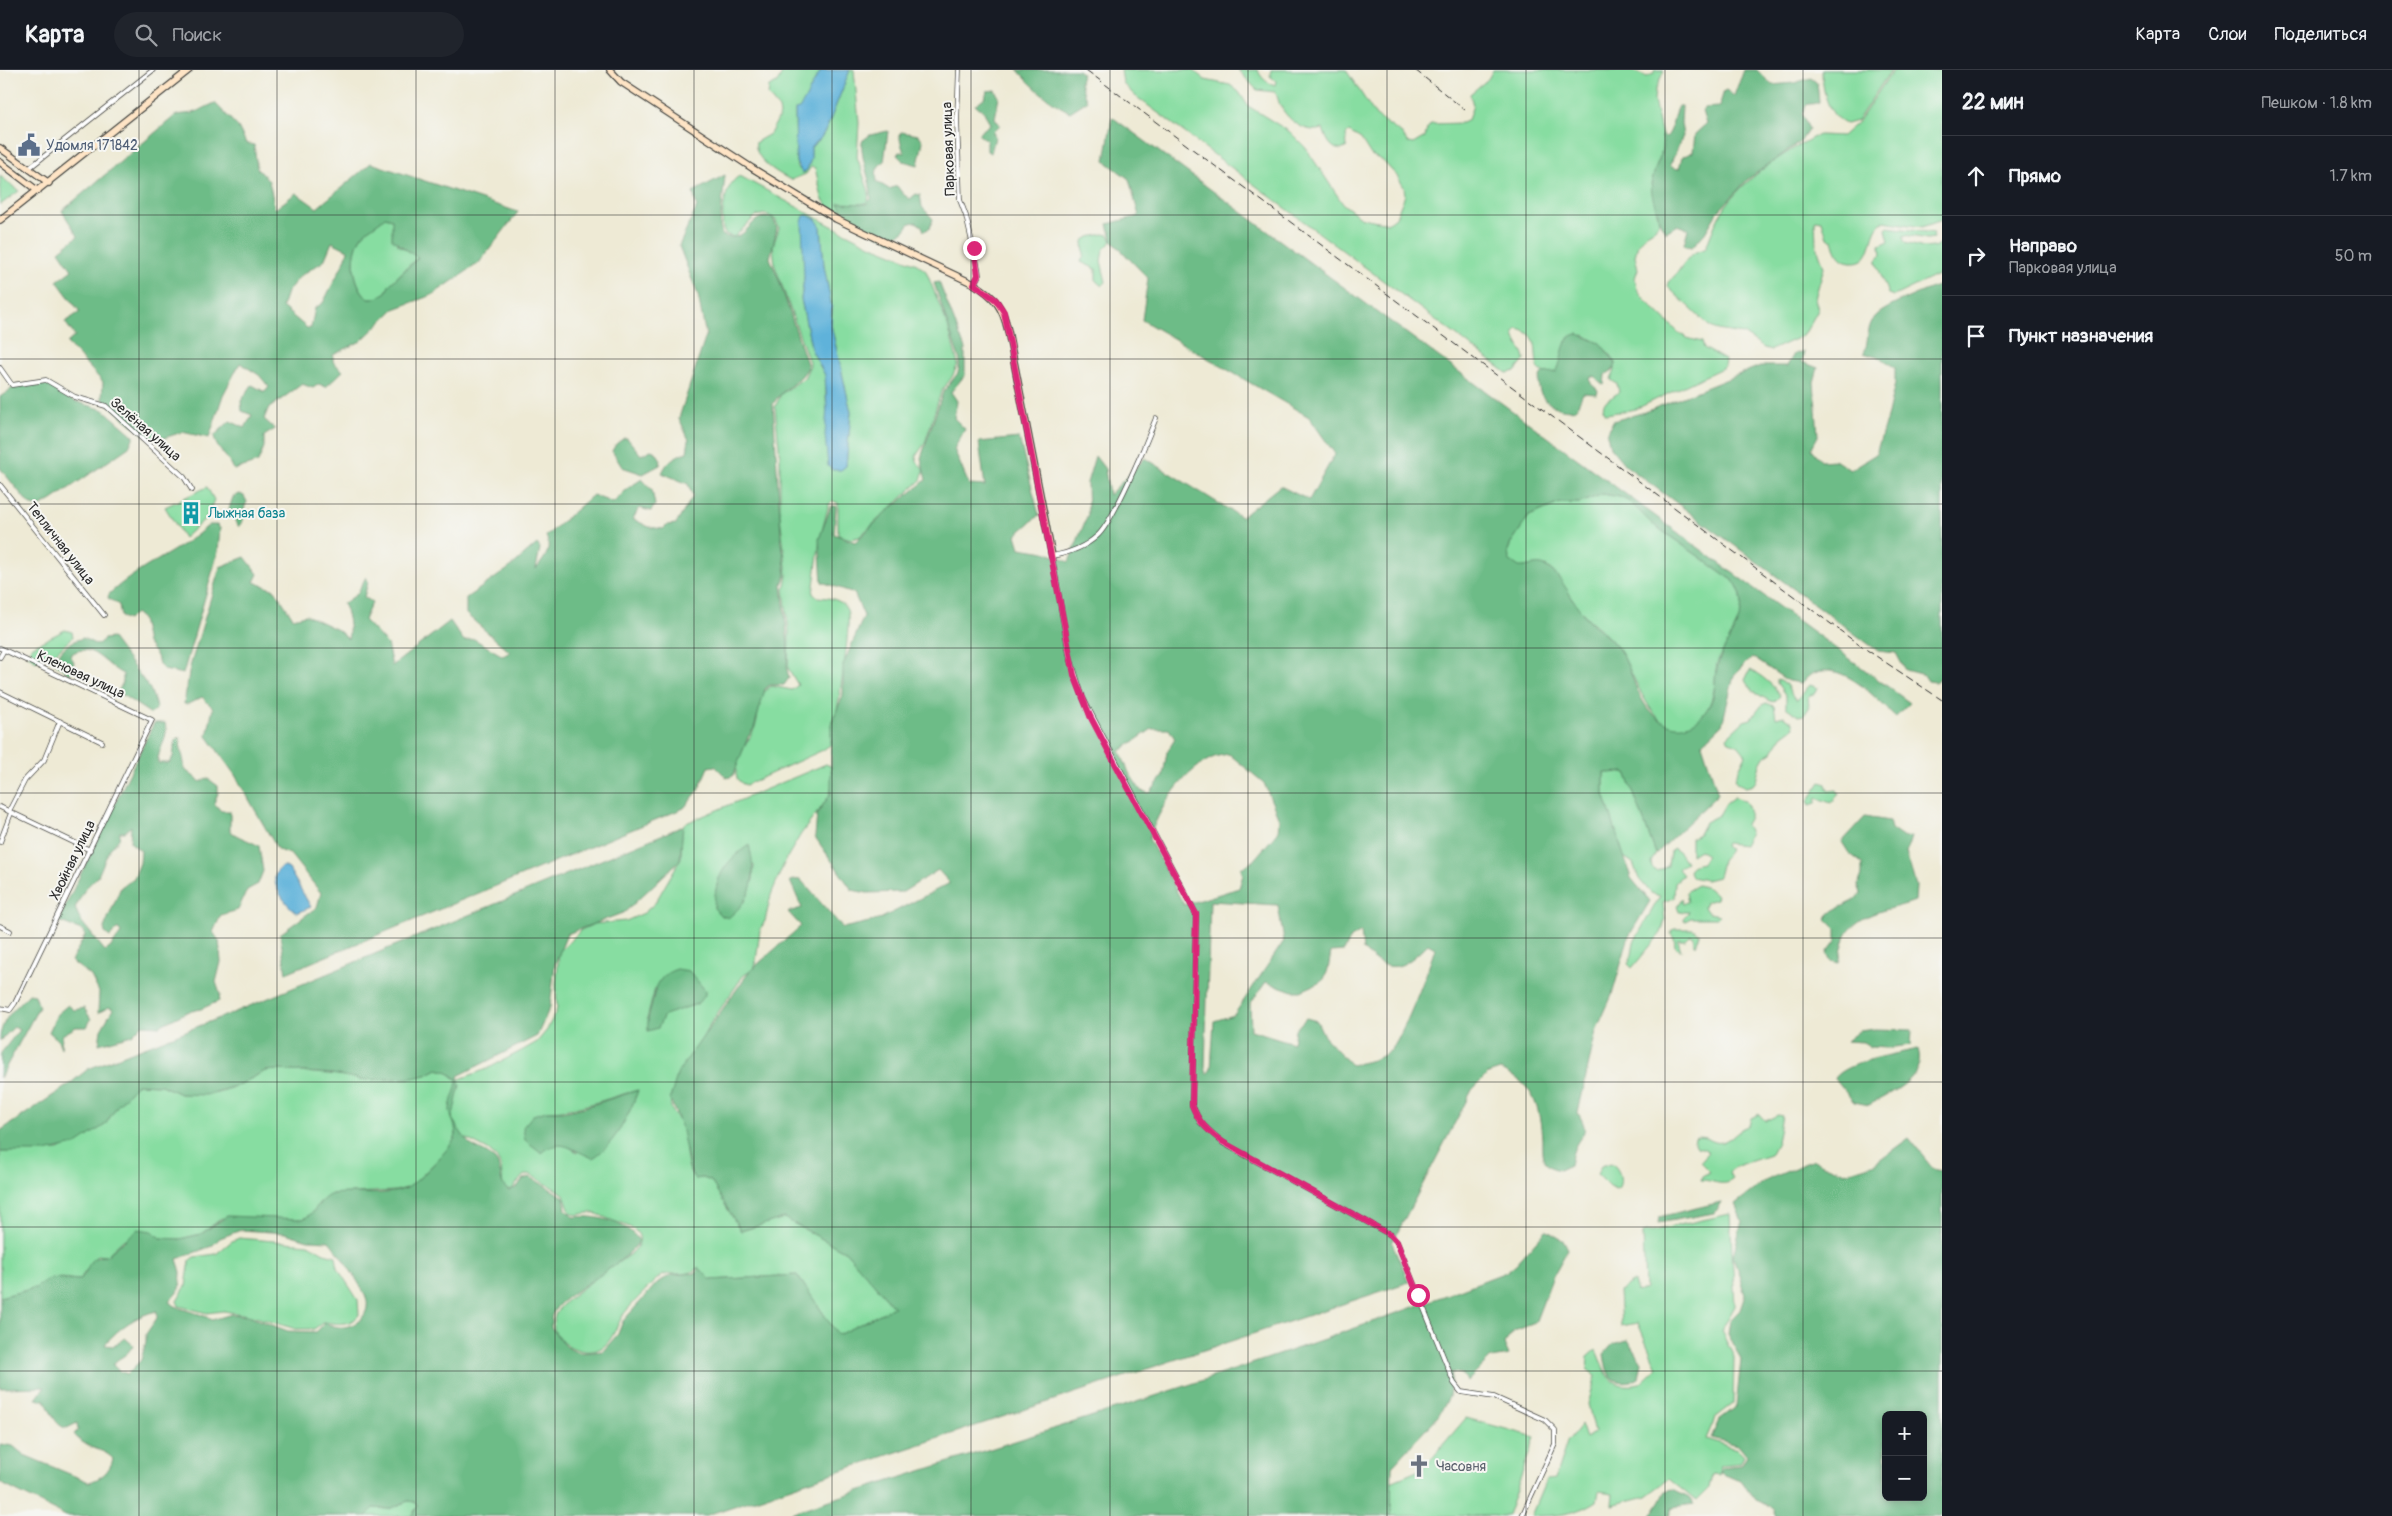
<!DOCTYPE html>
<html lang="ru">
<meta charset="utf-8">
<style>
:root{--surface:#171b24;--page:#20242c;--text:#f1f3f6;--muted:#9ea1a6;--line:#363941}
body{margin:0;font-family:Pangolin,sans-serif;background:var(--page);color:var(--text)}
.controls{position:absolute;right:15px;bottom:15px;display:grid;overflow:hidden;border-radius:8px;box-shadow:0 2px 8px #0003}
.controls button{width:45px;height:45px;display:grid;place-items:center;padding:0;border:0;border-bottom:1px solid var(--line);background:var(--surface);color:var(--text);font:25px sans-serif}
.stop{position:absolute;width:15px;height:15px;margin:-11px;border:4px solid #db2777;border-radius:50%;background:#fff}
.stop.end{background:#db2777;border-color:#fff;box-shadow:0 1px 5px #0008}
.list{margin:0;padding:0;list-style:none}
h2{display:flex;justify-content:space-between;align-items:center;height:65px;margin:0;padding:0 20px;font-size:21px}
h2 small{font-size:16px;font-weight:400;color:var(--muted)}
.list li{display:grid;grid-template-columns:32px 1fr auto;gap:15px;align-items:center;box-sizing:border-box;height:80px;padding:0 20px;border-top:1px solid var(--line)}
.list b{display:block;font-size:19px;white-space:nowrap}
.list p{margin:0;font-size:16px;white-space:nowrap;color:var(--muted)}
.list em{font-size:16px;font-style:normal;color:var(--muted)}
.icon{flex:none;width:28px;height:28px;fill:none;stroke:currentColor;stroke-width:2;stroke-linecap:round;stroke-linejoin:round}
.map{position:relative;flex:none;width:1942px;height:1446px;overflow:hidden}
header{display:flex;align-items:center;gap:30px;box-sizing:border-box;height:70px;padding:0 25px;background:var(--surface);border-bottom:1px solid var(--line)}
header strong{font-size:24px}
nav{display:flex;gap:28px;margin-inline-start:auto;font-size:18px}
.search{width:350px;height:45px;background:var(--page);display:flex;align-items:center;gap:12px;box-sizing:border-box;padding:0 18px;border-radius:28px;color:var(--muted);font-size:19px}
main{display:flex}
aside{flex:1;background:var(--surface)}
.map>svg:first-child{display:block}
.green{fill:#87dda1;stroke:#598466;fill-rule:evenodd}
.forest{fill:#6dbc87;stroke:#4c7459;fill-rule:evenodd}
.water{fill:#5eb2da;stroke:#446e82}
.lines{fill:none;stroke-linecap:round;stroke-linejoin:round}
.street-casing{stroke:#484844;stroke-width:5.5}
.secondary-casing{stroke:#484844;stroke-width:8}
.street{stroke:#fff;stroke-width:4}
.secondary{stroke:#fee4c5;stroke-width:5.5}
.rail{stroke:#2b2b2b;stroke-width:1;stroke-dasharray:8 4;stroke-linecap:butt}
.route{stroke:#db2777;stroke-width:6}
.grid{fill:none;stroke:#2b2b2b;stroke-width:1;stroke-opacity:0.55}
.labels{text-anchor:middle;stroke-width:4;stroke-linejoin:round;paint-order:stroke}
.service-label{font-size:14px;fill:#4e5e75;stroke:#f6f6f2;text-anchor:start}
.street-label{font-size:14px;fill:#2b2b2b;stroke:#f6f6f2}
.culture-label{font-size:14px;fill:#0d838f;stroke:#f6f6f2;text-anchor:start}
.worship-label{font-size:14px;fill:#5b616d;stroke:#f6f6f2;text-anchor:start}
</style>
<header>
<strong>Карта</strong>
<div class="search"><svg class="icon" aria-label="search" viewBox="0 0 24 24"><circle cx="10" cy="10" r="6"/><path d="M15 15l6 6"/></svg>Поиск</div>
<nav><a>Карта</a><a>Слои</a><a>Поделиться</a></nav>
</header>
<main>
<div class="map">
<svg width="1942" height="1446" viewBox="0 0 1942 1446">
<rect width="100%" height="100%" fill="#f6f6f2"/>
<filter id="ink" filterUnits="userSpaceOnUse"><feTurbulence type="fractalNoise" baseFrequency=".02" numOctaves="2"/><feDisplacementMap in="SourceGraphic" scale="10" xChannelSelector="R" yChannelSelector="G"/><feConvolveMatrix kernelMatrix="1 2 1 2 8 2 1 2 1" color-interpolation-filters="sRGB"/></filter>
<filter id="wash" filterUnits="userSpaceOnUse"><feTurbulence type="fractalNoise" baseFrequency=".0096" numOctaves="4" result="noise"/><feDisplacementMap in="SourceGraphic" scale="20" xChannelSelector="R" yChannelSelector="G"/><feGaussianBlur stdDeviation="1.12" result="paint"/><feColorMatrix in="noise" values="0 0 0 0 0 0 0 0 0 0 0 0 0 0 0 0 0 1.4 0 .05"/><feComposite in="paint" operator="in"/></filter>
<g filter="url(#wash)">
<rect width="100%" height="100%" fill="#eeead5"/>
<path class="green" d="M 784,0 L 822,0 C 812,12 808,27 799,40 L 795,40 L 796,92 L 797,97 L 804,103 C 811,97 811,86 811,77 L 820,69 L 827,58 L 850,0 L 854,0 L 859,53 L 857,87 L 869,122 L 868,132 L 838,141 L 830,140 L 822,128 L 815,98 L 811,97 L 806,104 L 791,110 C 777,103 753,89 756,72 L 770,64 L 780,45 L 779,39 L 768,26 L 769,17 L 777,13 Z
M 1121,0 L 1193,0 L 1205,10 L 1230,15 L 1239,22 L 1248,36 L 1290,62 L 1305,77 L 1343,134 L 1362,148 L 1388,153 L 1396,147 L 1405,125 L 1404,117 L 1397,106 L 1382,90 L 1371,85 L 1361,69 L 1349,62 L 1346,65 L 1347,77 L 1341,80 C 1329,78 1327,69 1323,59 C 1306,64 1289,51 1281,37 C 1278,32 1278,26 1275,22 L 1257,20 L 1238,0 L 1258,0 C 1260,7 1268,14 1275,15 L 1276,11 L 1270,6 L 1271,0 L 1346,0 L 1376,46 L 1402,64 L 1408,73 L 1413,74 L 1425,67 L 1427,59 L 1431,54 L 1462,53 L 1468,50 L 1473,35 L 1470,24 L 1488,9 L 1493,0 L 1632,0 L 1647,7 L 1653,4 L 1655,0 L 1664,0 L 1655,21 L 1654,31 L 1664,74 L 1651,114 L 1659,152 L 1655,159 L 1645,165 L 1638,174 L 1635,186 L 1638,199 L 1635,208 L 1637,219 L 1645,230 L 1679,263 L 1687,268 L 1702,272 L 1704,278 L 1725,290 L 1724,297 L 1636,339 L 1606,344 L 1603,339 L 1604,333 L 1619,322 L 1617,314 L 1611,310 L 1616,293 C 1607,279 1598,271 1583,265 L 1566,271 L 1562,292 L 1556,302 L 1547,304 L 1539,300 C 1532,284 1543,264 1517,259 L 1514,262 C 1514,272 1523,279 1525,289 L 1516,301 L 1507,303 L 1134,25 L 1123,13 Z
M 1822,0 L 1891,0 L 1857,51 L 1846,54 C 1827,46 1822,18 1822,0 Z
M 1893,0 L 1942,0 L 1942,150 L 1922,157 L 1884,151 C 1866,161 1877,194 1851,192 C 1838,191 1836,181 1833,170 L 1827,168 L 1822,151 L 1815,150 L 1816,174 L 1824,197 L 1815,228 L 1818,240 L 1804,265 L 1771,280 L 1764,278 L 1743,264 L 1717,260 L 1709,256 L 1668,217 L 1668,212 C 1682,202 1685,182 1705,179 C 1710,169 1713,157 1719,147 C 1738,112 1778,87 1812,68 L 1819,65 L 1842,66 L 1859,51 Z
M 0,106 L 19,121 L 0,135 Z
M 740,106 L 830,155 L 870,175 L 917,194 L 926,201 L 948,256 L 958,294 L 952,307 L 941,322 L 925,373 L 916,386 L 917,392 L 924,400 L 921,410 L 859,467 L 851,469 L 838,465 L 838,433 L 833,431 L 829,434 L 820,468 L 813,524 L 817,527 C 829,528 841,528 847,540 C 853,552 835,657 830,675 L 823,680 L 746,715 C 721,708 750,670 755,657 C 760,644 757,622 772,616 L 792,620 L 798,615 L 788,598 L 789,563 L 784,520 L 787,505 L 780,445 L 780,387 L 775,337 L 781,324 L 804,308 L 810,295 L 775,196 L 773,176 L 779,158 L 775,149 L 766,144 L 756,146 L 734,167 L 725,164 L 723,159 C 721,144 725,112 740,106 ZM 821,157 L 824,196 L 832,238 L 831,255 L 851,342 L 846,396 L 827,350 L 825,305 L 812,281 L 801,229 L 804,208 Z
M 385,147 L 392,149 L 397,174 L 418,187 L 390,214 L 386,222 L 376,228 L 368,228 C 352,214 350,185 361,167 C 367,159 378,154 385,147 Z
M 1888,157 L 1934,163 L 1933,168 L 1927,169 L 1905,165 L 1903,167 L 1905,173 L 1924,178 L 1934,177 L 1942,172 L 1942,203 L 1894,226 L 1888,224 L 1876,192 L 1881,184 L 1880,175 L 1889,171 L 1886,159 Z
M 1104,164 L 1109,165 L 1112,171 L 1103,180 L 1101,191 L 1106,212 L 1102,216 L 1096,211 L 1096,199 L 1081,192 L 1084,185 L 1083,171 L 1089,167 Z
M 207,417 L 214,430 L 206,448 L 184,468 L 165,437 Z
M 1603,424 L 1620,427 L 1630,432 L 1651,453 L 1734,511 C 1752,536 1734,562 1721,584 C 1716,592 1715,604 1715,613 C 1713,628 1709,643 1695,652 C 1653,678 1635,601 1618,578 C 1607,564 1593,554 1581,541 C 1569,528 1563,509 1549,498 C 1539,492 1529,498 1519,498 L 1509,490 L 1508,481 L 1511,473 L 1529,446 L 1560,433 L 1580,433 Z
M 65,560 L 72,562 L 73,567 L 52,586 L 43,586 L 36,591 L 28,585 L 31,577 Z
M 1750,600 C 1759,603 1777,618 1780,626 L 1774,632 C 1765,630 1748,619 1745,610 Z
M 1777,609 C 1789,611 1788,624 1797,630 L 1810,615 L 1818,618 L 1816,623 L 1808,626 L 1809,638 L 1804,645 L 1798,646 L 1786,637 L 1786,626 L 1777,613 Z
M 1766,633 L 1774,636 L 1776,648 L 1784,646 L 1793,652 L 1794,657 L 1782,666 L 1772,682 L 1764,687 L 1760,694 L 1756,711 L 1753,715 L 1746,717 L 1737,713 L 1735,708 L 1746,685 L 1738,675 L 1729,672 L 1727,667 L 1744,651 L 1751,649 L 1762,635 Z
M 826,694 L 830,696 L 834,705 L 829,727 L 801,764 L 785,791 L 771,825 L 765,851 L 760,860 L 756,891 L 753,899 L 743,906 L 710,954 L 671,1025 C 668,1045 679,1044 683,1060 C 687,1077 684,1094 694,1109 L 703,1108 L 711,1111 L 741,1161 L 784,1148 L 846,1182 L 894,1237 L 838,1265 L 797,1205 L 710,1210 L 698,1197 C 688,1210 670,1198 657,1209 C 650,1215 628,1238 623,1245 C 617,1255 612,1271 603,1277 C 583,1291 542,1268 556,1243 C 565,1227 616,1195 633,1182 C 651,1161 627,1156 611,1150 C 605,1148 600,1144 593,1143 C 585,1142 578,1147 570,1143 L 564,1124 L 529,1104 L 523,1106 L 512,1119 L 508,1120 L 503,1116 L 501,1097 L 496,1087 L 488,1080 L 465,1068 L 455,1057 L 456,1067 L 449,1079 L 410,1117 L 395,1121 L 332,1124 L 319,1133 L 311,1145 L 303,1149 L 222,1148 L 201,1164 L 180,1169 L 161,1168 L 152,1161 L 123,1170 L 106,1186 L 98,1185 L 79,1210 L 60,1208 L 35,1218 L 0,1227 L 0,1082 L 59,1080 L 105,1055 L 117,1036 L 137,1014 L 161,1015 L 180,1024 L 219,1022 L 239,1015 L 265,1001 L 278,1000 L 388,1009 L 426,1005 L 437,999 L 446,1001 L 457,1010 L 487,999 L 523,980 L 537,972 L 547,960 L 557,939 L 556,914 L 559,882 L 581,860 L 594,854 L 626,851 L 644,843 L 655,833 L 681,788 L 682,757 L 684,754 ZM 754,795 L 753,810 L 745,831 L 714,838 L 718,809 ZM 655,918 L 697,934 L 647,949 ZM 638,1020 C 623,1063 615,1063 577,1082 L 564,1074 L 551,1075 L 546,1041 C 579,1041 606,1028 638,1020 Z
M 1626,702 L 1656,784 L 1651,792 L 1652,798 L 1657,801 L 1668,796 L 1670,782 L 1673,778 L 1679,782 L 1686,792 L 1678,799 L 1683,805 L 1675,812 L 1674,828 L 1663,832 L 1665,850 L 1661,863 L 1632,898 L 1628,894 L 1632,885 L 1634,872 L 1660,826 L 1651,823 L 1639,809 L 1633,793 L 1624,787 L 1604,724 L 1604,703 Z
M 1821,712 L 1826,714 L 1828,721 L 1837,720 L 1839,724 L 1831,733 L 1817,728 L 1816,733 L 1810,735 L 1808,731 Z
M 1734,727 L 1744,730 C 1751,739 1751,746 1745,754 L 1750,763 L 1744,775 L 1726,773 L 1725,776 L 1730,780 L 1722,791 L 1718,807 L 1706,810 L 1691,807 L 1689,801 L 1693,795 L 1702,793 L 1707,785 L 1699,780 L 1691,785 L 1691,768 L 1699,764 L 1705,752 L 1719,745 L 1726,733 Z
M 1698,815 L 1708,818 L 1717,826 L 1716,829 L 1706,832 L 1704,837 L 1708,843 L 1720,845 L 1717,848 L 1691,848 L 1685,851 L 1683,848 L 1689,842 L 1679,842 L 1677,836 L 1682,828 L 1683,833 L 1688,832 L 1686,822 Z
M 1675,859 L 1693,859 L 1700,864 L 1696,875 L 1694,875 L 1694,867 L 1691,865 L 1686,870 L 1678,870 L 1681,881 L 1675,876 L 1674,869 L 1671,864 L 1672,860 Z
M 1759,1044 L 1765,1051 L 1778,1045 L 1782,1046 L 1777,1072 L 1770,1085 L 1734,1097 L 1729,1103 L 1733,1109 C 1723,1118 1713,1110 1701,1110 L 1702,1106 L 1710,1102 L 1700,1092 L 1708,1083 L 1705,1079 L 1696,1077 L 1694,1073 L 1695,1068 C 1706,1064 1713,1075 1722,1072 C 1733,1069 1737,1058 1749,1056 L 1751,1048 Z
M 1611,1093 C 1619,1098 1623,1109 1619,1117 L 1616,1119 L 1609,1116 L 1597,1104 L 1601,1096 Z
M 1730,1144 L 1735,1236 L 1721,1261 L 1734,1287 L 1733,1334 L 1715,1348 L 1706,1369 L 1737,1379 L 1744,1386 L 1741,1393 L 1720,1395 L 1719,1405 L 1712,1404 L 1709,1418 L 1696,1431 L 1669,1409 L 1646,1426 L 1612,1435 L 1613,1423 L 1599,1421 L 1597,1431 C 1576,1445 1555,1446 1531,1446 L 1546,1410 L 1555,1409 L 1567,1372 L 1581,1354 L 1586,1368 L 1595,1362 L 1588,1334 L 1596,1306 L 1587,1299 L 1588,1287 L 1596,1280 C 1606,1304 1610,1320 1640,1314 L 1657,1298 L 1638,1253 L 1621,1256 L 1619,1221 L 1634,1212 L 1637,1222 L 1645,1219 L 1643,1163 Z
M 239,1168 L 308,1174 L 324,1183 L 336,1186 L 338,1199 L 358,1230 L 359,1245 C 350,1256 337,1254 324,1252 L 314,1259 L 296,1259 L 248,1245 L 223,1241 L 207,1243 L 179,1236 L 177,1231 L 186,1216 L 190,1190 L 194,1187 L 216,1184 L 232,1171 Z
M 1466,1348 L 1535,1367 L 1507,1446 L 1391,1446 L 1391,1412 L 1422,1399 Z
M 408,1431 L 415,1432 L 418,1436 L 411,1446 L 366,1446 L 374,1438 L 389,1439 Z"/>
<path class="forest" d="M 1018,0 L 1078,0 L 1082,3 L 1080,13 L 1087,31 L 1070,42 C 1050,32 1032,17 1018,0 Z
M 1744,0 L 1757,0 L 1772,15 L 1794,13 L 1811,8 L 1817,13 L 1819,32 C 1806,37 1808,29 1802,45 L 1809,59 L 1800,72 L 1748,109 L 1717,143 L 1705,163 L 1692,177 L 1686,176 L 1684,174 L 1688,159 L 1677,155 L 1666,162 C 1659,154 1660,150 1657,141 C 1654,132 1650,121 1652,111 C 1655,94 1665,83 1662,65 L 1666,67 C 1674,61 1672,46 1678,36 L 1682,36 L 1681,53 L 1683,66 L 1670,95 L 1673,98 L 1679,99 L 1682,87 L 1693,82 L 1695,64 L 1706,54 L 1702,41 L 1704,38 L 1719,37 L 1724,21 L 1726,20 L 1734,26 C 1737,16 1741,9 1744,0 Z
M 995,20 L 999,27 L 995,48 L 1000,55 L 993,62 L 995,67 L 991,83 L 987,81 L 987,71 L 978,64 L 990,54 L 983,40 L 975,35 L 985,27 L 987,21 Z
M 215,33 L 238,57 L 246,73 L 254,75 L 257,98 L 269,111 L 275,139 L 296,123 L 317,138 L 371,93 L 518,142 L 479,193 L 432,225 L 394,239 L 361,271 L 333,285 L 333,292 L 343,301 L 326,317 L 319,314 L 313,318 L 302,314 L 268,339 L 264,349 L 275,359 L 264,366 L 264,377 L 258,392 L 234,400 C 229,386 216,381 214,366 L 230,351 L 245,358 L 252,345 L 242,341 L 241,331 L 252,315 L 265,322 L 269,317 L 259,305 L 240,293 L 223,325 L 209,368 L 182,362 L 158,370 L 144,365 L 102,329 L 103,312 L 67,273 L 75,266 L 65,252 L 80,242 L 57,211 L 72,200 L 59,181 L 78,166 L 62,141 L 176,45 L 193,43 ZM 385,147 L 392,149 L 392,169 L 418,188 L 390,214 L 386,222 L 376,228 L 368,228 C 352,215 350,185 361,167 C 367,159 378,154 385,147 ZM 332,172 L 348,180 L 346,188 L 323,233 L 315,238 L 311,258 L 307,258 L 282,237 L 287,222 L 300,206 L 324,191 Z
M 1112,47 L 1910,633 L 1896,647 C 1876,629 1844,591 1814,603 C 1810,604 1805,610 1802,613 L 1788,611 L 1752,587 L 1734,605 L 1722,655 L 1702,674 L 1718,724 L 1656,784 L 1626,702 L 1604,703 L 1604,724 L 1631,808 L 1650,831 L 1629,866 L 1612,925 L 1596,961 L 1578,1043 C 1591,1065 1581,1062 1574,1079 C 1572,1084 1571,1090 1570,1095 L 1559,1100 C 1554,1099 1548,1096 1545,1092 C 1541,1086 1542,1076 1542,1069 C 1540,1036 1533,1012 1500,1000 L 1488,1004 L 1472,1020 L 1392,1173 L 1409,1212 L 704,1446 L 411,1446 L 418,1436 L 415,1432 L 408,1431 L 389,1439 L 374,1438 L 366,1446 L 66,1446 L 0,1413 L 0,1374 L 13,1376 L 24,1385 L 89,1412 C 101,1409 110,1401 113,1389 C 103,1377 87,1381 74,1364 L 78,1360 L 77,1353 L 67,1358 C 55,1357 50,1339 45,1330 L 36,1329 L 45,1317 L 0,1318 L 0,1227 L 35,1218 L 51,1208 L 79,1210 C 94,1197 83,1187 106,1186 L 138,1159 L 152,1161 L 161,1168 L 180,1169 L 201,1164 L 227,1146 L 303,1149 C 316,1144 318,1129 332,1124 C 355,1121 383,1127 405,1119 C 414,1116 455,1074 456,1065 C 457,1056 450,1048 450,1039 C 451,1028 457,1020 457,1009 L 446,1001 L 437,999 L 426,1005 L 413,1008 L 365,1010 L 332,1004 L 278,1000 L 265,1001 L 239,1015 L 206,1025 L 180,1024 L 161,1015 L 137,1014 L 117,1036 L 105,1055 L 75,1075 L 45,1082 L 0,1082 L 0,1061 L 67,1016 L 88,999 L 235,942 L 683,756 L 680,790 L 625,842 L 567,864 L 555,894 L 550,937 L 537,966 L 458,1006 L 460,1015 L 452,1049 C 458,1057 464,1069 471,1075 C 480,1081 491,1083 497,1093 C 503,1104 498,1113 509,1121 L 517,1117 L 523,1109 L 530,1107 L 564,1127 L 566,1140 L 573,1147 C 595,1145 627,1151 639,1171 C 623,1198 559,1224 552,1245 C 551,1249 551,1254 551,1257 C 569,1282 571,1285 603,1281 L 618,1264 L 623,1251 L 658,1212 L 672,1205 L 696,1203 L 698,1197 L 711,1210 L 797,1205 L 838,1265 L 894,1237 L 846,1182 L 784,1148 L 741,1161 L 711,1111 L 703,1108 L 694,1109 L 690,1100 L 681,1056 L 670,1029 L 678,1002 L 749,902 L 801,856 L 788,842 L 802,838 L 790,811 L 800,809 L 843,858 L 878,850 L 950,813 L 938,800 L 903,822 L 867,823 L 852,820 L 815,767 L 817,744 L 831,723 L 831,654 L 843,625 L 843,595 L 864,546 L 854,523 L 822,512 L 819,469 L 831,436 L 836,436 L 834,464 L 855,472 L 889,440 L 926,410 L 921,388 L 943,322 L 958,303 L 960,291 L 934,213 L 939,212 L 965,279 L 965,305 L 951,322 L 957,331 L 954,348 L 965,359 L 954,379 L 969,415 L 985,416 L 979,372 L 1019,368 L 1039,445 L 1016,465 L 1020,478 L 1045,482 L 1069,492 L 1088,444 L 1087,413 L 1095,386 L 1105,399 L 1109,425 L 1145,388 L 1241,447 L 1280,416 L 1309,430 L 1335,384 L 1309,347 L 1142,250 L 1148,208 L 1113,172 L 1108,154 L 1139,146 L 1129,109 L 1105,91 ZM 1603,424 L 1620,427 L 1630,432 L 1651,453 L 1734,511 C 1757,542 1723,569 1717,598 C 1714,609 1716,622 1711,632 C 1695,666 1663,662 1644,633 C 1635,619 1631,600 1622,584 C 1611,566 1590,555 1578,537 C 1569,524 1560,504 1545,496 C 1536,492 1528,498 1519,497 L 1509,490 L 1508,481 L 1511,473 L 1529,446 L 1560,433 L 1580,433 ZM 1152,659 L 1169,659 L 1175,669 L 1167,682 L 1163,706 L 1150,723 L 1141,721 L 1129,703 L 1120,681 ZM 1229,684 L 1264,713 L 1279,749 L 1278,762 L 1252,792 L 1241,798 L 1243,805 L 1239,818 L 1184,835 L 1149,769 C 1158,740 1181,704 1210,689 C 1215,686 1223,685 1229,684 ZM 1210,831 L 1278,835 L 1284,871 L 1234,945 L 1214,951 L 1211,999 L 1207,1004 L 1205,997 ZM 1361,862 L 1363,880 C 1391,907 1404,898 1428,874 L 1435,878 C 1431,893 1400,974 1390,981 C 1379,990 1365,992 1351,995 L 1324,966 L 1317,951 L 1306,948 L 1295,960 L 1293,973 L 1251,960 L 1250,934 L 1266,912 L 1293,921 L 1301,921 L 1323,911 L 1328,900 L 1331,882 L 1344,881 L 1351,868 ZM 241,1160 L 285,1163 L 308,1170 L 329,1171 C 337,1180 366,1221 367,1231 C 369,1245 358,1255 344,1257 C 339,1258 330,1255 325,1253 L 316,1262 L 288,1261 L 248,1246 L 232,1244 L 212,1250 C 198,1241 182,1242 169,1232 L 180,1219 L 181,1202 L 177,1189 L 212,1176 L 220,1168 ZM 157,1241 L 157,1248 L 146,1264 L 146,1272 L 141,1290 L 127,1304 L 118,1300 L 113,1295 C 118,1286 126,1289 133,1275 L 125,1268 L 113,1276 L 105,1275 L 106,1273 C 119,1258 137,1245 157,1241 Z
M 888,61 L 884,92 C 875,97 876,103 877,112 L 889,119 L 897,116 L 903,124 L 910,129 L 916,124 L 920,125 L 922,137 L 933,149 L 930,158 L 924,161 L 922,156 L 916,152 L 910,153 L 904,161 L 897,165 L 896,172 C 876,166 846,153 838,133 L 866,134 L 871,129 C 872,110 860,90 862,71 L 870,65 Z
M 901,62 L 919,65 L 923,71 L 918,95 L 903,91 L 897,85 L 899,82 L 905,83 C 902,78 898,67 901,62 Z
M 725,105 L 720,155 L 722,165 C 750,176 747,141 773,148 L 777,158 L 770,188 L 779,210 L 808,297 C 800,313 782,318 773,334 L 781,464 L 786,505 L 782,514 L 788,574 L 787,600 L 789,608 L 784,615 L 770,615 L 765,619 L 754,658 L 748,667 L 733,706 L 727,708 L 715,696 L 708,697 L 698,721 L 684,738 L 286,903 L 280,864 L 317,837 L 321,823 L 290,784 L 278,780 L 235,705 L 207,666 L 213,638 L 202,627 L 188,634 L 184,634 L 190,597 L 220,497 L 245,487 L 258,504 L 254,512 L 275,520 L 293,548 L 306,545 L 338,560 L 348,569 C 351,559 348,542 343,534 L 357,524 L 366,507 L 368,512 L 364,527 L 372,532 L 364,550 L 387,574 L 392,596 L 450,551 L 464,571 L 474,569 L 503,586 L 510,582 L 466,544 L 466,528 L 508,499 L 537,474 L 540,478 L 536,499 C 545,488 552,480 546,466 L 593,425 L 613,433 L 628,418 L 642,409 L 652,420 L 655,435 L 651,441 L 639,438 L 633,449 L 649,457 L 663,459 L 667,455 L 676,454 L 693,426 L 688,414 L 662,403 C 667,391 675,386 687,382 L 689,370 L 679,348 L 706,266 L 698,225 L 679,176 L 697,137 L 693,122 Z
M 1942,214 L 1942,606 L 1935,612 L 1928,611 L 1924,605 L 1905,600 L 1896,583 L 1878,581 L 1625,395 L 1610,377 L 1607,364 L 1613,351 L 1645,342 L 1760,296 L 1787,296 L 1794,284 L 1804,281 L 1802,292 L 1818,298 L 1814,312 L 1818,366 L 1811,379 L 1821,391 L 1835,390 L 1850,400 L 1876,384 L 1888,344 L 1895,313 L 1895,298 L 1883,289 L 1864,283 C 1869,272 1866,257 1875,247 C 1883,237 1929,219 1942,214 Z
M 1578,264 L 1600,273 L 1616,293 L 1613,300 L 1605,305 L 1604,315 L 1600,313 L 1595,306 L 1590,308 L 1591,314 L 1598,320 L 1597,324 L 1583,323 L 1576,339 C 1556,344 1529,325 1542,303 L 1556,302 C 1564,290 1560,266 1578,264 Z
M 47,313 L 74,331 L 104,340 L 134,366 L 129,377 L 52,430 L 39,437 L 29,434 L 0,398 L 0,327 L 17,315 Z
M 624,368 L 627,368 L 641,385 L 651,380 L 656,382 L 661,390 L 660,395 L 643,404 L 622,397 L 612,381 L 616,374 Z
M 240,424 L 244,426 L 247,432 C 241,440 247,450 239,457 L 229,439 L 233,427 Z
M 209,455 L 217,455 L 220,458 L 218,482 L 183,604 L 164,600 L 159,594 L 157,586 L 147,573 L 142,549 L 135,543 L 128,550 L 121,547 L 119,535 L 108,528 L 109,524 C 139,496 179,482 209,455 Z
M 83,568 L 97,575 L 104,569 L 112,568 L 150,619 L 157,638 L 151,644 L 118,622 L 123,612 L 123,604 C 105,596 91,569 70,585 L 74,592 L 70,605 L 54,592 C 61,579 68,572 83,568 Z
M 154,653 L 165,653 C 170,669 157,678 158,693 L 169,693 L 173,687 L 175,670 L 180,668 C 179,679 185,688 184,699 L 201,712 L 207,708 L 218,716 L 218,723 L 214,733 L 221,741 L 230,741 L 230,761 C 239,768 249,770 259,776 L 263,801 L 258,814 L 247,820 L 238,840 L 221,845 L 213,862 L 219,871 L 221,892 L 216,912 L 220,924 L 219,931 L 201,939 L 187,942 L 159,956 L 142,955 L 132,965 L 99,974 L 101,960 L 113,939 L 109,937 L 98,943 L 99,922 L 91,906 L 71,891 L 85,866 L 84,861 L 58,851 ZM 131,756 L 130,772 L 141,781 L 140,793 L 134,808 L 121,817 L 104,858 L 105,863 L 110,867 L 118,858 L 121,863 L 110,878 L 105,881 L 81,851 L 75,838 L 85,819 L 98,806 L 109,780 L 119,769 L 120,762 L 125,762 Z
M 1865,747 L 1889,751 L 1891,759 L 1904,768 L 1911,767 L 1906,783 L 1916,816 L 1915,831 C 1892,840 1859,841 1846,866 C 1842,874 1841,885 1839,893 L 1831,891 L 1827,883 L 1836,871 L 1836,859 L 1826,849 C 1834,834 1854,837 1861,823 L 1858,815 L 1862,805 L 1862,793 L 1849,783 L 1842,772 Z
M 749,775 C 757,806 754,828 728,848 L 720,845 L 714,838 C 715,807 724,792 749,775 Z
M 677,899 L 689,901 L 705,920 L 705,925 L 697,934 L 664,945 L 658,958 L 648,961 C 647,948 650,941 653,929 C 657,913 661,904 677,899 Z
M 29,924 L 35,925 L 39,937 L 0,1008 L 1,983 L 19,960 L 14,957 L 0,971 C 0,949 15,939 29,924 Z
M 68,935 L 74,940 L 84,938 L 91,949 L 87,957 L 76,957 L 62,965 L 61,978 L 58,970 L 49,962 L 57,944 Z
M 1875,959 L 1912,960 L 1911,975 L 1886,978 L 1871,977 L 1863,972 L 1846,971 L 1859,961 Z
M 1918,979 C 1927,1009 1890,1023 1869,1035 L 1854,1032 L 1834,1008 C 1847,991 1897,984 1918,979 Z
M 638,1020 C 630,1044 615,1074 593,1088 C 573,1081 561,1066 542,1083 L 525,1070 L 523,1057 L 533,1045 L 546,1041 L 567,1041 L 585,1037 Z
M 1909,1068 L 1933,1098 L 1942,1100 L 1942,1446 L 1775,1446 L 1774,1438 L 1755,1430 L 1741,1411 L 1720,1403 L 1722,1397 L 1742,1395 L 1747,1386 L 1738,1375 L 1711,1368 L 1719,1350 L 1736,1337 L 1741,1290 L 1728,1264 L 1730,1250 L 1740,1240 L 1745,1225 L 1733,1186 L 1742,1151 L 1735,1134 L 1765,1111 L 1813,1090 L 1845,1103 L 1875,1093 ZM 1886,1345 L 1923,1345 L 1923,1427 L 1886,1427 Z
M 1721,1132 L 1714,1143 L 1658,1153 L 1659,1147 Z
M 1546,1160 L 1564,1171 L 1568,1179 L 1553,1206 L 1535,1253 L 1514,1261 L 1504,1274 L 1509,1285 L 1491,1288 L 1468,1311 L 1462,1304 L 1452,1302 L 1449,1327 L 1438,1346 L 1392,1396 L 1391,1446 L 781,1446 C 1023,1367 1268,1295 1506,1202 L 1516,1194 Z
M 1628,1270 L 1642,1292 L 1639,1308 C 1631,1313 1614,1314 1609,1304 C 1606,1299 1605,1290 1604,1284 L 1613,1274 Z
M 1673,1420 L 1689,1428 L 1694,1434 L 1672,1437 L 1669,1446 L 1651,1446 L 1666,1422 Z"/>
<path class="water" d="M 822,0 L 850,0 L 827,58 L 820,69 L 811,77 L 811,89 L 807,100 L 802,103 L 796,92 L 795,40 L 799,39 C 808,27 812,12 822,0 Z
M 807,145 L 816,149 L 821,157 L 824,196 L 832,238 L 831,255 L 851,342 L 846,396 L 841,400 L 833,400 L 828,396 L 825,365 L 827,337 L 825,305 L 812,281 L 801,229 L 804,208 L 802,152 L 804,146 Z
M 284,796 L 289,799 L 311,837 L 297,843 C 285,834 262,806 284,796 Z"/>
</g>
<g filter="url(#ink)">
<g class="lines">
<defs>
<path id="street" d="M 959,0 L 957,50 L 960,130 L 966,146 L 978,198 L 979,205 L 974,214
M 28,99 L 153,0
M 0,298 L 12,315 L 46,310 L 75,327 L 106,336 L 184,407 L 192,420
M 1156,348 C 1147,371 1113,453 1097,466 C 1084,478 1069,483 1052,486 L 1069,584 L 1083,628 L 1196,844 L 1192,1035 L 1200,1052 L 1223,1073 L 1391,1165 L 1397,1172 L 1454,1313 L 1461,1322 L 1494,1327 L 1545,1350 L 1555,1360 L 1555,1374 L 1522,1446
M 0,415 L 104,545
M 0,578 L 152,650 L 15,933 L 10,940 L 0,938
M 0,587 L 4,580
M 0,622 L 102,672
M 0,737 L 90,780
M 9,741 L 25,710 L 44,690 L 60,651
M 0,772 L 11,743
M 0,856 L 10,861"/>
<path id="secondary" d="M 610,0 L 621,12 L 752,98 L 836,149 L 974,214 C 995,226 1003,238 1008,261 L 1052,486
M 0,78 L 49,113
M 0,92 L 38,121
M 0,150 L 189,0"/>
</defs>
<use href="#street" class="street-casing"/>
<use href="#secondary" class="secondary-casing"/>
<use href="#street" class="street"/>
<use href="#secondary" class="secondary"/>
<path class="rail" d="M 1086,0 L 1858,574 L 1942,630
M 1415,0 L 1465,40"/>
</g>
</g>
<g class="lines" filter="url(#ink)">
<path class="route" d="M 974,178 L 978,205 L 974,214 L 996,230 L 1004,242 L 1074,605 L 1090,646 L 1110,684 L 1196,844 L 1192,1035 C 1198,1052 1209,1062 1223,1072 L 1391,1165 L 1397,1172 L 1418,1225"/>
</g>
<path class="grid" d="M 139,0 L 139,1446M 277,0 L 277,1446M 416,0 L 416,1446M 555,0 L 555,1446M 694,0 L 694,1446M 832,0 L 832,1446M 971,0 L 971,1446M 1110,0 L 1110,1446M 1248,0 L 1248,1446M 1387,0 L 1387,1446M 1526,0 L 1526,1446M 1665,0 L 1665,1446M 1803,0 L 1803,1446M 0,145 L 1942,145M 0,289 L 1942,289M 0,434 L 1942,434M 0,578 L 1942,578M 0,723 L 1942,723M 0,868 L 1942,868M 0,1012 L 1942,1012M 0,1157 L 1942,1157M 0,1301 L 1942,1301"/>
<defs>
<symbol id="civic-bare" viewBox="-9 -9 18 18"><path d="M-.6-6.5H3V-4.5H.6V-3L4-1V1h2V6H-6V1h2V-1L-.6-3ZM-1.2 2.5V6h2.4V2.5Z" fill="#5c6f8a" stroke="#f6f6f2" stroke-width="2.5" paint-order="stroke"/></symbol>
<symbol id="building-bare" viewBox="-9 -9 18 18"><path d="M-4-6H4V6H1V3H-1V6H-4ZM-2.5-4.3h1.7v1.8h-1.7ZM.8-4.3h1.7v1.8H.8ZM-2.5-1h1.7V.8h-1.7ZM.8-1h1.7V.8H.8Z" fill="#0f9aa8" stroke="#f6f6f2" stroke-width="2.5" paint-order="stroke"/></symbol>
<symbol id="church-bare" viewBox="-9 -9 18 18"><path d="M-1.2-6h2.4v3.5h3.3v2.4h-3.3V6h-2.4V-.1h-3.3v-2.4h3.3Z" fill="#6b7280" stroke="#f6f6f2" stroke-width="2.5" paint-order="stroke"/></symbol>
</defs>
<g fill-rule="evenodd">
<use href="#civic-bare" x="13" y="59" width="32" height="32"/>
<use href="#building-bare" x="175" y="427" width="32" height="32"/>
<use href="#church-bare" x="1403" y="1380" width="32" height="32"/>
</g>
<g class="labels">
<g class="service-label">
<text x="46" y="80">Удомля 171842</text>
</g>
<g class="street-label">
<text transform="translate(948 79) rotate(-92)" y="5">Парковая улица</text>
<text transform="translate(146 359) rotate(41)" y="5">Зелёная улица</text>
<text transform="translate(61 473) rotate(52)" y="5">Тепличная улица</text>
<text transform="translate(81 604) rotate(25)" y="5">Кленовая улица</text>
<text transform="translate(72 790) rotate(-64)" y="5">Хвойная улица</text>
</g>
<g class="culture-label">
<text x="208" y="448">Лыжная база</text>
</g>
<g class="worship-label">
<text x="1436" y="1401">Часовня</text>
</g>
</g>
</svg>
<div class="controls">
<button>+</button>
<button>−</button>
</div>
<div class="stop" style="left:1418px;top:1225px"></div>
<div class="stop end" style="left:974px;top:178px"></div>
</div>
<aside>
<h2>22 мин<small>Пешком · 1.8 km</small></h2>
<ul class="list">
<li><svg class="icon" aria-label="ahead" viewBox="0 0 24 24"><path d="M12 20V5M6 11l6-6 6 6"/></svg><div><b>Прямо</b></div><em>1.7 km</em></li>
<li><svg class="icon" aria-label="right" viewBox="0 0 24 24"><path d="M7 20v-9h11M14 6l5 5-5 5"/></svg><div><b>Направо</b><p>Парковая улица</p></div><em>50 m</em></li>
<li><svg class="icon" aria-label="arrive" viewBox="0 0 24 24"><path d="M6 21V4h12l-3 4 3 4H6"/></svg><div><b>Пункт назначения</b></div></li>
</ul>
</aside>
</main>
